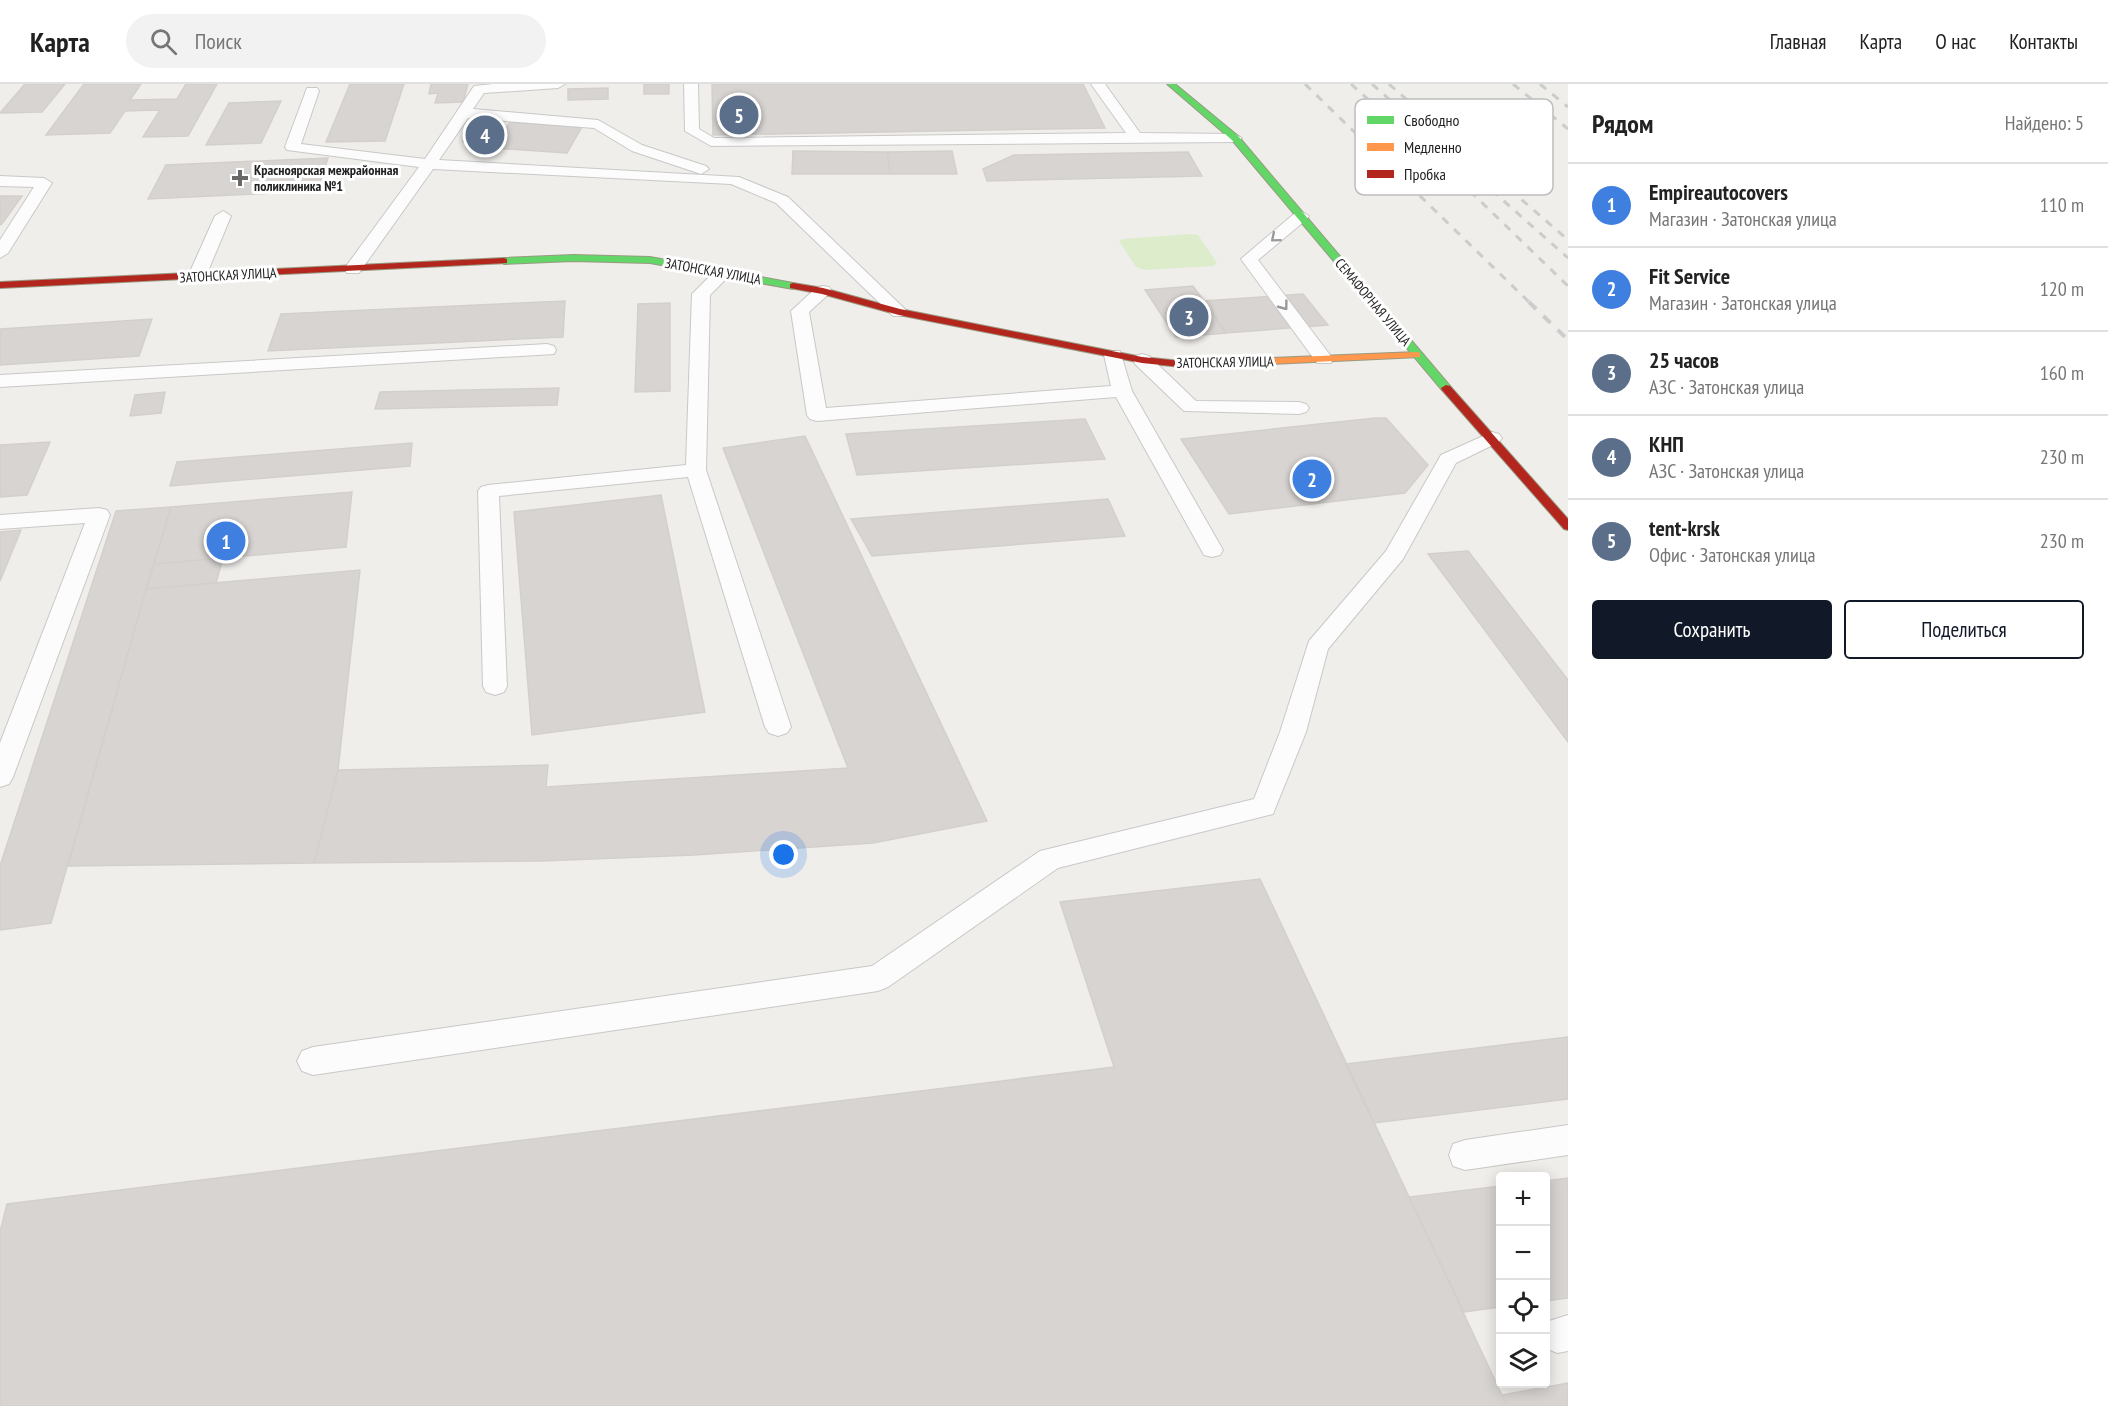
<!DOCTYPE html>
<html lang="ru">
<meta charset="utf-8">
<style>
:root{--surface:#fff;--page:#f2f2f2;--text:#222;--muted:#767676;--line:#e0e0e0;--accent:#111827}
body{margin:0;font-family:"PT Sans Narrow",sans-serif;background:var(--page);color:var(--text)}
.controls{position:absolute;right:18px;bottom:18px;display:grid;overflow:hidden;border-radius:6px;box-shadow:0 3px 15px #0003}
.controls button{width:54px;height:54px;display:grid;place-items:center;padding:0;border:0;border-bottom:2px solid var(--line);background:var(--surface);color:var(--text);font:30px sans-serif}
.you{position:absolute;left:784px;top:771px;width:21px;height:21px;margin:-15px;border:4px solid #fff;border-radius:50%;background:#1a73e8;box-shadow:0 0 0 9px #1a73e833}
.badge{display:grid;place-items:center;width:39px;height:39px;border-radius:50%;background:var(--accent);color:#fff;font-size:20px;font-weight:700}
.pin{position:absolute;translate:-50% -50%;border:3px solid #fff;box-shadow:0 2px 6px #0006}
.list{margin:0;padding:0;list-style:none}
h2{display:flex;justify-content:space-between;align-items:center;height:78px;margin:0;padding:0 24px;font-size:26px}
h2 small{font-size:20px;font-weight:400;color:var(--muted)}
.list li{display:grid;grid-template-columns:39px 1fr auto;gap:18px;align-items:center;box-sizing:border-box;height:84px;padding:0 24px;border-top:2px solid var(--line)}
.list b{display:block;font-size:22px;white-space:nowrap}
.list p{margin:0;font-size:20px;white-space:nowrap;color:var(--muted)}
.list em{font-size:20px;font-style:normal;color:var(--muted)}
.actions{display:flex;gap:12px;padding:18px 24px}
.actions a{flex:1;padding:14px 0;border:2px solid var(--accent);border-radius:6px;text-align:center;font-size:21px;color:var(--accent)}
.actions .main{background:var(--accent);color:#fff}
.icon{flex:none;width:33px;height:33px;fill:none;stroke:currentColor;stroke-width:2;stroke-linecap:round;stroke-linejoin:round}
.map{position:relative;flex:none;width:1568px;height:1322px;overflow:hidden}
header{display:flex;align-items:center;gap:36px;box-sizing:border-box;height:84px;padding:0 30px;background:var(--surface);border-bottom:2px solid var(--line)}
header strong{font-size:28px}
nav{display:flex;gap:33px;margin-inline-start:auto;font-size:21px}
.search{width:420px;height:54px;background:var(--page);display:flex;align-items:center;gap:15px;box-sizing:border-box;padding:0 21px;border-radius:33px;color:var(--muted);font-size:22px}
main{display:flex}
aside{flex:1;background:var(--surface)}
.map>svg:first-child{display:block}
.grass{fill:#ddeccb}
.building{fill:#d7d4d2;stroke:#d3d0cc;stroke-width:1.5}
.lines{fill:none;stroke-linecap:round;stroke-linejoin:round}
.lane-casing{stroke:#c9c8c7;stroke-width:2}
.fast-casing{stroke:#999a82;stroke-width:2}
.slow-casing{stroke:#999a82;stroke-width:2}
.jam-casing{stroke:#999a82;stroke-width:2}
.lane{fill:#fdfcfc;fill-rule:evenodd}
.fast{fill:#63d668;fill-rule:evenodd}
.slow{fill:#ff974d;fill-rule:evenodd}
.jam{fill:#b3261e;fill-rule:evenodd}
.rail-far1{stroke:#ccc;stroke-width:3;stroke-dasharray:8 8;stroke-linecap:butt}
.rail{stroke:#ccc;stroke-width:4;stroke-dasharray:10 10;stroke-linecap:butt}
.oneway{stroke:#9a9a9a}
.poi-dot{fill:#6a6968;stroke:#fff;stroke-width:2}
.labels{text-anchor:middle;stroke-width:6;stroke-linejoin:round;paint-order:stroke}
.far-poi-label{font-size:14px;font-weight:bold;fill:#222;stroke:#fff;text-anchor:start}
.far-street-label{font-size:14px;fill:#222;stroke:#fff}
.key{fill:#fff;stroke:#bdbdbd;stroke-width:1.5}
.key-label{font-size:16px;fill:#222}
</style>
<header>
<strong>Карта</strong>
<div class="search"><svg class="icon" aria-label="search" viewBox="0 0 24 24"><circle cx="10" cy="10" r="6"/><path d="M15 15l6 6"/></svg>Поиск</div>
<nav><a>Главная</a><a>Карта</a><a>О нас</a><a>Контакты</a></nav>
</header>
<main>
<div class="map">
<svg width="1568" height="1322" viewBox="0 0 1568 1322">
<rect width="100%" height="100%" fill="#f0eeeb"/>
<path class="grass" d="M 1190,150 L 1198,151 L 1217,179 L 1213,182 L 1145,186 L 1136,183 L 1119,157 L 1123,155 Z"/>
<path class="building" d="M 25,0 L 65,0 L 42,28 L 0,29 Z
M 84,0 L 141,0 L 130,16 L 177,15 L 186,0 L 217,0 L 188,52 L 143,53 L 160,26 L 125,27 L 110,49 L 46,51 Z
M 350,0 L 404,0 L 385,57 L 326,58 Z
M 431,0 L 468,0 L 463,18 L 435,19 L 438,9 L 429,10 Z
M 644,0 L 669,0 L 669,10 L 644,10 Z
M 712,0 L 1083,0 L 1105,44 L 713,51 Z
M 608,4 L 608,15 L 568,16 L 568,5 Z
M 281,17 L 261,59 L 206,61 L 229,19 Z
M 510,38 L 582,43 L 567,69 L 492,64 Z
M 474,43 L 505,45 L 495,59 L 463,57 Z
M 793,67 L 887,68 L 890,90 L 792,90 Z
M 952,67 L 957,90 L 890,90 L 887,68 Z
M 1188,68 L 1202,92 L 987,97 L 983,85 L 1014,71 Z
M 328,74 L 317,107 L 148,115 L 166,81 Z
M 0,112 L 22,112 L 2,140 L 0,141 Z
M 1193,202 L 1204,217 L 1226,249 L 1176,253 L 1145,206 Z
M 1303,210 L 1328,241 L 1226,249 L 1204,217 Z
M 565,217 L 563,253 L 268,267 L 281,230 Z
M 670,219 L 670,307 L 635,308 L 638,220 Z
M 152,235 L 139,272 L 0,281 L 0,245 Z
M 559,304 L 557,321 L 375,325 L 380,308 Z
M 165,308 L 161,329 L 130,332 L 135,311 Z
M 1375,334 L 1386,334 L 1428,381 L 1405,409 L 1229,430 L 1181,355 Z
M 1085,335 L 1105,375 L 857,391 L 846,350 Z
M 805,352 L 987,737 L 873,759 L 694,771 L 542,777 L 314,779 L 338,686 L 548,681 L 546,703 L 848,684 L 723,364 Z
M 50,358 L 27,411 L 0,413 L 0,361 Z
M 412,359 L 410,382 L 170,402 L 177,378 Z
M 352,408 L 346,463 L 154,480 L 171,423 Z
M 661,411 L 705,628 L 532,651 L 514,428 Z
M 1108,415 L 1125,452 L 872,472 L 851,435 Z
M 171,423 L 146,505 L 51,839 L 0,846 L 0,782 L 116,427 Z
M 21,446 L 0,497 L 0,448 Z
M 1468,467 L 1568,596 L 1568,658 L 1428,470 Z
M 223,474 L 216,499 L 146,505 L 154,480 Z
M 360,486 L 338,686 L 314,779 L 68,782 L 146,505 Z
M 1260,795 L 1507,1322 L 0,1322 L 0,1148 L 7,1120 L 1114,983 L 1060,818 Z
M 1568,953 L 1568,1015 L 1374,1039 L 1345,980 Z
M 1568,1094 L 1568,1214 L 1546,1217 L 1546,1097 Z
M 1500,1102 L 1500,1223 L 1464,1228 L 1409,1113 Z
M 1568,1299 L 1568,1322 L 1507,1322 L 1502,1311 Z"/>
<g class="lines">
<defs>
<path id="lane" d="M 493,0 L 565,0 L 558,4 L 484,9 L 473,25 L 598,36 L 642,61 L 706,82 L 709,85 L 701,90 L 632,67 L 594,44 L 468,34 L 439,76 L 739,93 L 788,113 L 908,228 L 905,232 L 893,232 L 776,119 L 731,100 L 433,85 L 359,189 L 347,189 L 344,185 L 419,83 L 287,66 L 285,63 L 307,4 L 317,4 L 319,7 L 301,60 L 425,75 L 474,2 Z
M 684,0 L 698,0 L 699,45 L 714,54 L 1126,49 L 1091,0 L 1105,0 L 1140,49 L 1235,50 L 1242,54 L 1235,58 L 711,62 L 685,47 Z
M 0,92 L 44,94 L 52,99 L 8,169 L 0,174 L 0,156 L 34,103 L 0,102 Z
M 223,127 L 231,132 L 206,192 L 203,196 L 191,196 L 188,192 L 215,132 Z
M 1301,127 L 1309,132 L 1307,135 L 1258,176 L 1333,275 L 1331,279 L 1317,279 L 1241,175 L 1295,129 Z
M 723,184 L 729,185 L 732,189 L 710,211 L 706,386 L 791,643 L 787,649 L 778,652 L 769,649 L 765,643 L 688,393 L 499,412 L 507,602 L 504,608 L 495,611 L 486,608 L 483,602 L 478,407 L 481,403 L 488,401 L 686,381 L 692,210 L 717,185 Z
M 823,202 L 829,203 L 832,207 L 809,228 L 826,324 L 1111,302 L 1104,271 L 1106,267 L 1120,267 L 1132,307 L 1223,466 L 1220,471 L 1212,473 L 1204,471 L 1116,313 L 817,337 L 810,335 L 807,331 L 791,227 L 817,203 Z
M 547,260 L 554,262 L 556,266 L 554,270 L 0,303 L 0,291 Z
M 1142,270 L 1149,272 L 1196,317 L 1299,318 L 1306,320 L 1309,324 L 1306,328 L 1299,330 L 1184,327 L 1135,280 L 1133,276 L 1135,272 Z
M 1492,348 L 1499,350 L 1502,354 L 1499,358 L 1456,379 L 1403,475 L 1328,565 L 1306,648 L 1273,730 L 1058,784 L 888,903 L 878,907 L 313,991 L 302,987 L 297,977 L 302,967 L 313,963 L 872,882 L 1040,767 L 1254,715 L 1280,648 L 1309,557 L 1386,467 L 1441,371 Z
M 99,424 L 107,426 L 110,431 L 13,693 L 9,700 L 0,703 L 0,659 L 85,439 L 0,445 L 0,431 Z
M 1568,1041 L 1568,1071 L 1465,1086 L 1453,1082 L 1449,1071 L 1453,1060 L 1465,1056 Z
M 1568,1231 L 1568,1267 L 1557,1269 L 1546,1264 L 1546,1238 Z"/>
<path id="fast" d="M 1167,0 L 1175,0 L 1238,52 L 1450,302 L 1450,306 L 1442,306 L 1232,56 Z
M 573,171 L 650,173 L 793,199 L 798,202 L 793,205 L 650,179 L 573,177 L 504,180 L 500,177 L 504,174 Z"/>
<path id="slow" d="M 1417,268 L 1420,269 L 1420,273 L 1271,280 L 1266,277 L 1271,274 Z"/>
<path id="jam" d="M 504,174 L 507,175 L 507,179 L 0,204 L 0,198 Z
M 793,199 L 823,204 L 900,225 L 1142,273 L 1191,278 L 1271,274 L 1276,277 L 1271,280 L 1191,284 L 1142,279 L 899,231 L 822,210 L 790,204 L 790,200 Z
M 1446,301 L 1450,302 L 1568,435 L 1568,446 L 1564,445 L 1442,306 L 1441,304 Z"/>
</defs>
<use href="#lane" class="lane-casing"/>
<use href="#fast" class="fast-casing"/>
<use href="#slow" class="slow-casing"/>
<use href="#jam" class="jam-casing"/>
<use href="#lane" class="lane"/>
<use href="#fast" class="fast"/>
<use href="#slow" class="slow"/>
<use href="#jam" class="jam"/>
<path class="rail-far1" d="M 1305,0 L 1530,219
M 1351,0 L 1472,109 L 1568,202
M 1372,0 L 1568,174
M 1389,0 L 1568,156
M 1513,0 L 1568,45
M 1540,0 L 1568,23"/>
<path class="rail" d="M 1529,218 L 1568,256"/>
</g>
<defs><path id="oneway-chevron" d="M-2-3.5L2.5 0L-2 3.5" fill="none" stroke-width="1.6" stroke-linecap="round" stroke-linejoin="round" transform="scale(1.5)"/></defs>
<g class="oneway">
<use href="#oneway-chevron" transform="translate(1275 154) rotate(140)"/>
<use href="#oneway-chevron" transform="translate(1284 222) rotate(53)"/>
</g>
<path class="poi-dot" d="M237 85h6v6h6v6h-6v6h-6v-6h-6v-6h6z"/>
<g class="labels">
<g class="far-poi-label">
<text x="254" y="91">Красноярская межрайонная<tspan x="254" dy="16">поликлиника №1</tspan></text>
</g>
<g class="far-street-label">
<text transform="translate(713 187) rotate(10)" y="5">ЗАТОНСКАЯ УЛИЦА</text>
<text transform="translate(228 191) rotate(-3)" y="5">ЗАТОНСКАЯ УЛИЦА</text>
<text transform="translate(1373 218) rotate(50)" y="5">СЕМАФОРНАЯ УЛИЦА</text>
<text transform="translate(1225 278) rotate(-1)" y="5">ЗАТОНСКАЯ УЛИЦА</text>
</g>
</g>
<rect x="1355" y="15" width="198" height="96" rx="9" class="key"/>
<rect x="1367" y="32" width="27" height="8" fill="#63d668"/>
<rect x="1367" y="59" width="27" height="8" fill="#ff974d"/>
<rect x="1367" y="86" width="27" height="8" fill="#b3261e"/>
<g class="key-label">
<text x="1404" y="42">Свободно</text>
<text x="1404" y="69">Медленно</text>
<text x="1404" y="96">Пробка</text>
</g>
</svg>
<div class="controls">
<button>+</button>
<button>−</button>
<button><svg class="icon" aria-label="locate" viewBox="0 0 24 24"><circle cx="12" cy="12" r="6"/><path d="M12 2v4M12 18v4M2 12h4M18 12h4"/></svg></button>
<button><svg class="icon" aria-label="layers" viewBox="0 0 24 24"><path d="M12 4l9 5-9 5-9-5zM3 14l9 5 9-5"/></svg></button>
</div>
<div class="you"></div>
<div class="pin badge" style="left:226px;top:457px;background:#3f7fe0">1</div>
<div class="pin badge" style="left:1312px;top:395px;background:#3f7fe0">2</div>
<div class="pin badge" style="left:1189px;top:233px;background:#5c6f8a">3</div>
<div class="pin badge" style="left:485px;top:51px;background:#5c6f8a">4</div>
<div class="pin badge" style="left:739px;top:31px;background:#5c6f8a">5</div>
</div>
<aside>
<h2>Рядом<small>Найдено: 5</small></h2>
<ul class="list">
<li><span class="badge" style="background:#3f7fe0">1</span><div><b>Empireautocovers</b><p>Магазин · Затонская улица</p></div><em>110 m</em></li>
<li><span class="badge" style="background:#3f7fe0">2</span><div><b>Fit Service</b><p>Магазин · Затонская улица</p></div><em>120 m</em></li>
<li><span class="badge" style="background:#5c6f8a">3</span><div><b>25 часов</b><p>АЗС · Затонская улица</p></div><em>160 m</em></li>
<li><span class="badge" style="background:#5c6f8a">4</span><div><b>КНП</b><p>АЗС · Затонская улица</p></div><em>230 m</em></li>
<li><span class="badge" style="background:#5c6f8a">5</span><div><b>tent-krsk</b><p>Офис · Затонская улица</p></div><em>230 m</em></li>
</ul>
<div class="actions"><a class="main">Сохранить</a><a>Поделиться</a></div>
</aside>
</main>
